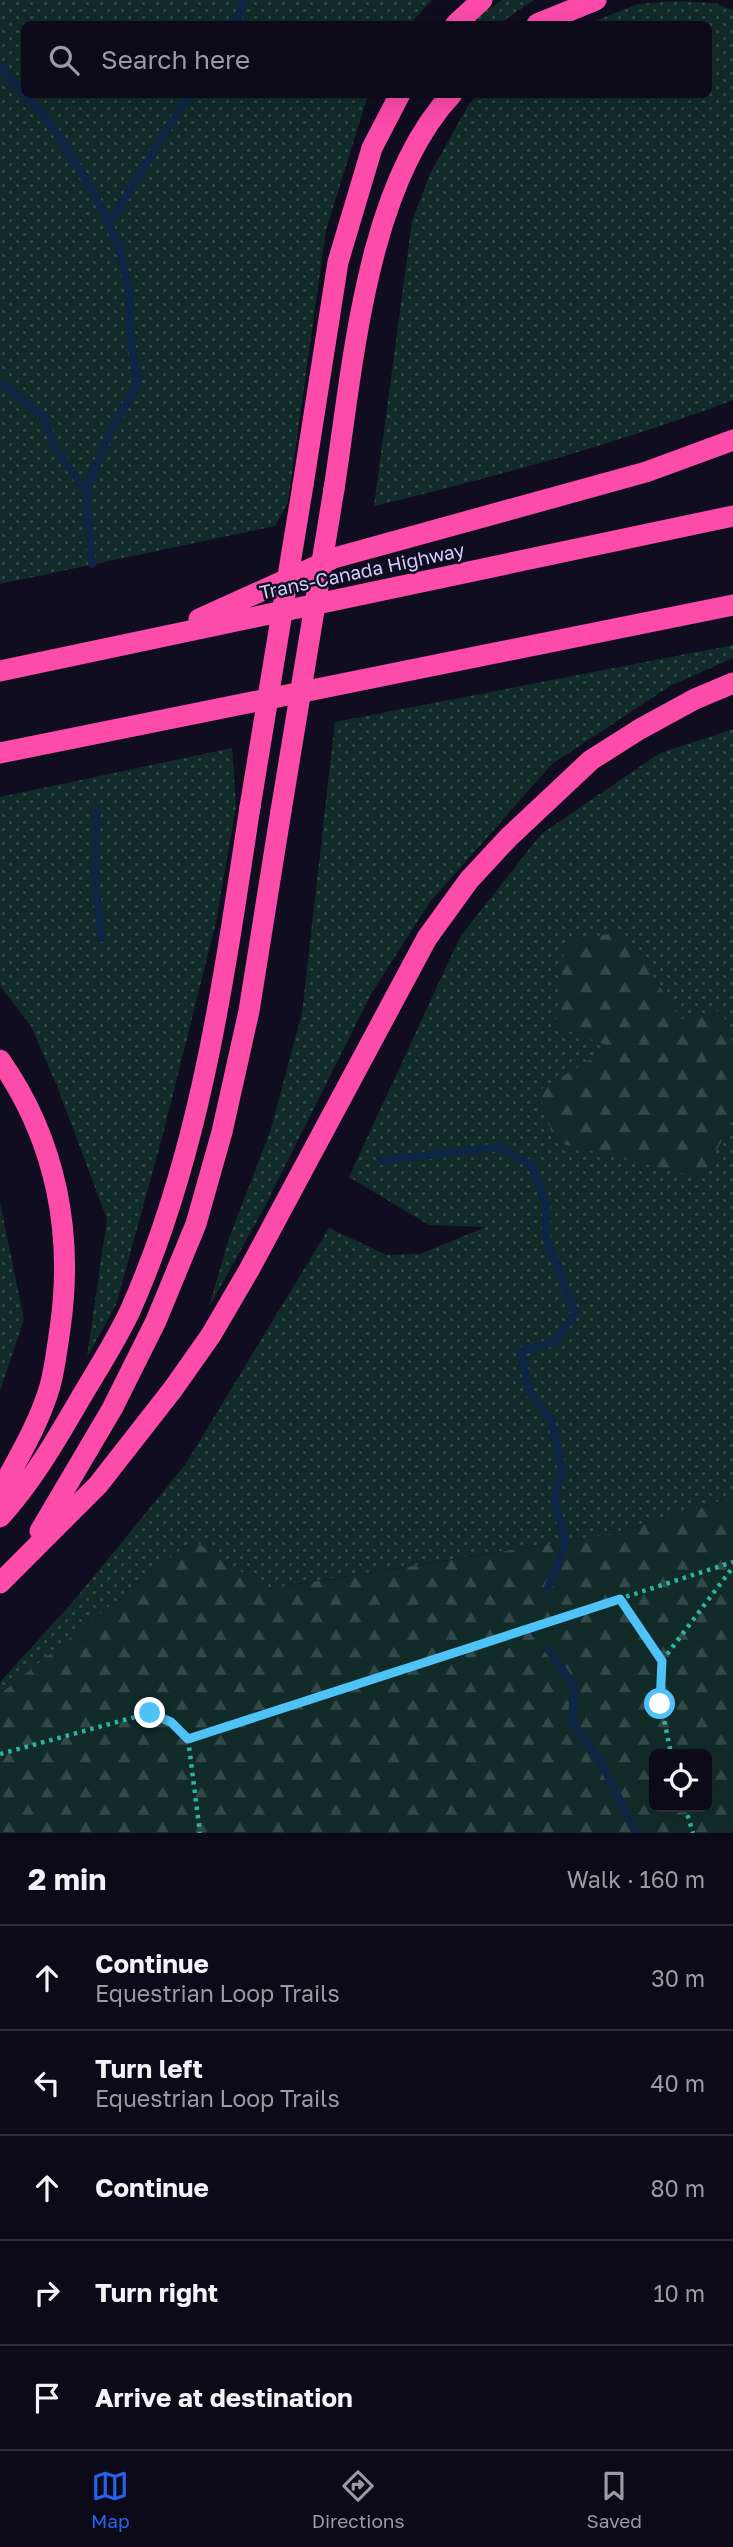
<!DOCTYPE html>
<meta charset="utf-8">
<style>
:root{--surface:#0c0a19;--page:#1a1826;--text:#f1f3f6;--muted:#9a9aa2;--line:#2c2b38;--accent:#2563eb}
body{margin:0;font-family:"Golos Text",sans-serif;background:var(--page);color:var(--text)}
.controls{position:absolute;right:21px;bottom:21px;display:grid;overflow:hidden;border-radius:10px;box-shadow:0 7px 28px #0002}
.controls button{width:63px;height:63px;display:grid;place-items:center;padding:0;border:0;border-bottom:2px solid var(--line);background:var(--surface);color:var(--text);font:35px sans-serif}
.stop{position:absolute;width:21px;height:21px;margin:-16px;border:5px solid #4fc3f7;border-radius:50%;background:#fff}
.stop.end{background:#4fc3f7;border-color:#fff;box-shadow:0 2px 7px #0008}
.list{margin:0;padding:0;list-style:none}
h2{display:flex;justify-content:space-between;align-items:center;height:91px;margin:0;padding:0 28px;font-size:30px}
h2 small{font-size:23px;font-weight:400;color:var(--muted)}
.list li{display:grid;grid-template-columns:46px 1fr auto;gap:21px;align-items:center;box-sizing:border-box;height:105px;padding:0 28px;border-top:2px solid var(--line)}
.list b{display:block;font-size:26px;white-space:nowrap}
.list p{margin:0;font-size:23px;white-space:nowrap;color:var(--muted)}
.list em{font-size:23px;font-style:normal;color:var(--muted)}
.icon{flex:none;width:38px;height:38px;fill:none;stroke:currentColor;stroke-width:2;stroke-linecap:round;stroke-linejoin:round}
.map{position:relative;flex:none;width:733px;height:1833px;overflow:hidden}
.search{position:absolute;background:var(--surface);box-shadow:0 7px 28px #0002;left:21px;right:21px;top:21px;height:77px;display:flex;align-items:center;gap:18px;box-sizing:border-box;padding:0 24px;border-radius:10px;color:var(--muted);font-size:26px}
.sheet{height:616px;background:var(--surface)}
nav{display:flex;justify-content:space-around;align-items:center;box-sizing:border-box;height:98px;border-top:2px solid var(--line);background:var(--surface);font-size:19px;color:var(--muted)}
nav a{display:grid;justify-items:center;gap:4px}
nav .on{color:var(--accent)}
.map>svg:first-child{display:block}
.grass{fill:url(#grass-dots)}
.forest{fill:url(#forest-firs);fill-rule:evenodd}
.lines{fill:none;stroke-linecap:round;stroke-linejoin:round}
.stream{stroke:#0d2646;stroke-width:8}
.path{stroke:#2fb2a2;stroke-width:4.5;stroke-dasharray:3.5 5;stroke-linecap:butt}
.highway{stroke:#fd4baa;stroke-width:21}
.highway-bridge{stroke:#fd4baa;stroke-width:21}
.route{stroke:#4fc3f7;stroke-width:9}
.labels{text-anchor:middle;stroke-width:5;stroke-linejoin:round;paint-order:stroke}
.street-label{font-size:19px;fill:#d1cefe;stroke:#100d21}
</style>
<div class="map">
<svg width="733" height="1833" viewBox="0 0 733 1833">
<defs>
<pattern id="grass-dots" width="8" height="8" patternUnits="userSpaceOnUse" patternTransform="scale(1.75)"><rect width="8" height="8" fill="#112b29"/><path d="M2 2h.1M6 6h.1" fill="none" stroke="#334949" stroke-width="1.8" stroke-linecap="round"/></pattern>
<pattern id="forest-firs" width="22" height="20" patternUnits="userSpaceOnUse" patternTransform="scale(1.75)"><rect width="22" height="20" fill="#112b29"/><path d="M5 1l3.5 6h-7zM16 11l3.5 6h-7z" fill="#334949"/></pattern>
</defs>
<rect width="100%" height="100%" fill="#100d21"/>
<path class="grass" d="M 0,0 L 432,0 L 410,24 L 24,24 L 24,94 L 368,95 L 326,230 L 288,502 L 275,526 L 0,584 Z
M 502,0 L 534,0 L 499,24 L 466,24 Z
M 675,1 L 714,3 L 733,10 L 733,400 C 614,445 497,476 374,506 L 412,221 L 430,174 L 469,104 L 480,94 L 708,94 L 708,24 L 587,24 L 638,4 Z
M 733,645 L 733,658 L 670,686 L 552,764 L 430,902 L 371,994 L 263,1210 L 209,1307 L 229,1238 L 270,1132 L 302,1013 L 335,722 Z
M 733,729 L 733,1497 L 611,1534 L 266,1589 L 193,1540 L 0,1694 L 0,1682 L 77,1597 L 185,1465 L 329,1228 L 387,1255 L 420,1254 L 486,1227 L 429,1225 L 349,1177 L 460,937 L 541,834 L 660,753 Z
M 232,748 L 236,806 L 216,922 L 163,1134 L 116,1305 L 87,1357 L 107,1219 L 57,1086 L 31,1026 L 0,986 L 0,797 Z
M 0,1203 L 24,1319 L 0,1391 Z"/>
<path class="forest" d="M 623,931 L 681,1019 L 722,1010 L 733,1043 L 733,1119 L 702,1178 L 555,1142 L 538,1091 L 611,1047 L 555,1026 L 565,943 Z
M 733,1497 L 733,1833 L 0,1833 L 0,1694 L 193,1540 L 267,1589 L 611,1534 ZM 654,1754 L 707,1754 L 707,1807 L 654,1807 Z"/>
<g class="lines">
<path class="stream" d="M 236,24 L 244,0
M 0,67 L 24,94
M 25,94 L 49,122 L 93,191 L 119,246 L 130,295 L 130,335 L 138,383 L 110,432 L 86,491 L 92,564
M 109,224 L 189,94
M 0,382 L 44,417 L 55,448 L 86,491
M 97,810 L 95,873 L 101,938
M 380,1161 L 500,1147 L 533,1166 L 546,1206 L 546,1238 L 575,1313 L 555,1342 L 521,1351 L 529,1392 L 551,1419 L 562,1469 L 554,1500 L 566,1542 L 548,1587
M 548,1649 L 574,1686 L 572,1721 L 602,1764 L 636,1833"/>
<path class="path" d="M 619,1599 L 662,1661 L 661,1704 L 671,1754
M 662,1661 L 733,1567
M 188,1739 L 200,1833
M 0,1754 L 150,1713 L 171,1722 L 188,1739 L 733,1562
M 685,1807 L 693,1833"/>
<path class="highway" d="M 456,24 L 482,0
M 537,24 L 596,0
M 303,485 L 338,262 L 372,148 L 400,94
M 334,489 C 353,368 365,187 452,94
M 199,619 L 334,558 L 646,472 L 733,440
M 0,671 L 733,516
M 0,753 L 733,605
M 0,1060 C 56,1140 74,1233 60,1329 C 57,1348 55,1368 50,1386 C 39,1424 18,1458 0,1492
M 0,1517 C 32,1482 56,1440 80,1399 C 97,1370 116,1341 130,1311 C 201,1152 224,977 250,807
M 40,1531 L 112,1409 L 156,1321 L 196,1224 L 222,1132 L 249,1011 L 281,811
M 0,1583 L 98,1485 L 173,1389 L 211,1335 L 249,1270 L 427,938 L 469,880 L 509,837 L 591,760 L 640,729 L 695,699 L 733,683"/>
<path class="highway-bridge" d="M 250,807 L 303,485
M 281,811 L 334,489"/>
</g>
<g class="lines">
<path class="route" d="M 150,1713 L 171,1722 L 188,1739 L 620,1599 L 662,1661 L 660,1704"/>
</g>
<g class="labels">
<g class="street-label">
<text transform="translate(362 571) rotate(-12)" y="7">Trans-Canada Highway</text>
</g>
</g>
</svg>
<div class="controls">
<button><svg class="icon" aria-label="locate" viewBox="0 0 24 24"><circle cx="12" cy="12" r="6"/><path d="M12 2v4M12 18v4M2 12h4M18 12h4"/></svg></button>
</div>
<div class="stop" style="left:660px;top:1704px"></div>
<div class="stop end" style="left:150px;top:1713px"></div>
<div class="search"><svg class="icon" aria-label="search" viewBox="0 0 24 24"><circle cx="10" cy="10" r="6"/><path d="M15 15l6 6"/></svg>Search here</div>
</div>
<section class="sheet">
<h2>2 min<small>Walk · 160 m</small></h2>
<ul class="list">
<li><svg class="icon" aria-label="ahead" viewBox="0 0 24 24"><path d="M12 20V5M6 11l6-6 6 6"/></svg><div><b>Continue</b><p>Equestrian Loop Trails</p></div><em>30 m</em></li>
<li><svg class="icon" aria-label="left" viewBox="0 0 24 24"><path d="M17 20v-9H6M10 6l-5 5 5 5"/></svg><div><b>Turn left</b><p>Equestrian Loop Trails</p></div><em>40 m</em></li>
<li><svg class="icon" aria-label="ahead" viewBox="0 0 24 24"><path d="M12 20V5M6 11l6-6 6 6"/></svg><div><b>Continue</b></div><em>80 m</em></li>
<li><svg class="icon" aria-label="right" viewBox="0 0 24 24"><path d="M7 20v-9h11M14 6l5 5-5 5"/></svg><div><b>Turn right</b></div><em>10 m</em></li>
<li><svg class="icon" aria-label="arrive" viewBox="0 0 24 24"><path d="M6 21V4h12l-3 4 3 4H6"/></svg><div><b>Arrive at destination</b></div></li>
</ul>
</section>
<nav>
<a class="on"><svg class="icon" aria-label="map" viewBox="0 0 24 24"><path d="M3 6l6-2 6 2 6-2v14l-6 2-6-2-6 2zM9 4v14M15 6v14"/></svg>Map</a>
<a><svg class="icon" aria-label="directions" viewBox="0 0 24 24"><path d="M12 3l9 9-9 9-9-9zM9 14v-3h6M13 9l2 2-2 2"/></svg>Directions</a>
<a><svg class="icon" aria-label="saved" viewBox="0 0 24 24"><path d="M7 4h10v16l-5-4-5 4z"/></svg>Saved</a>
</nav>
